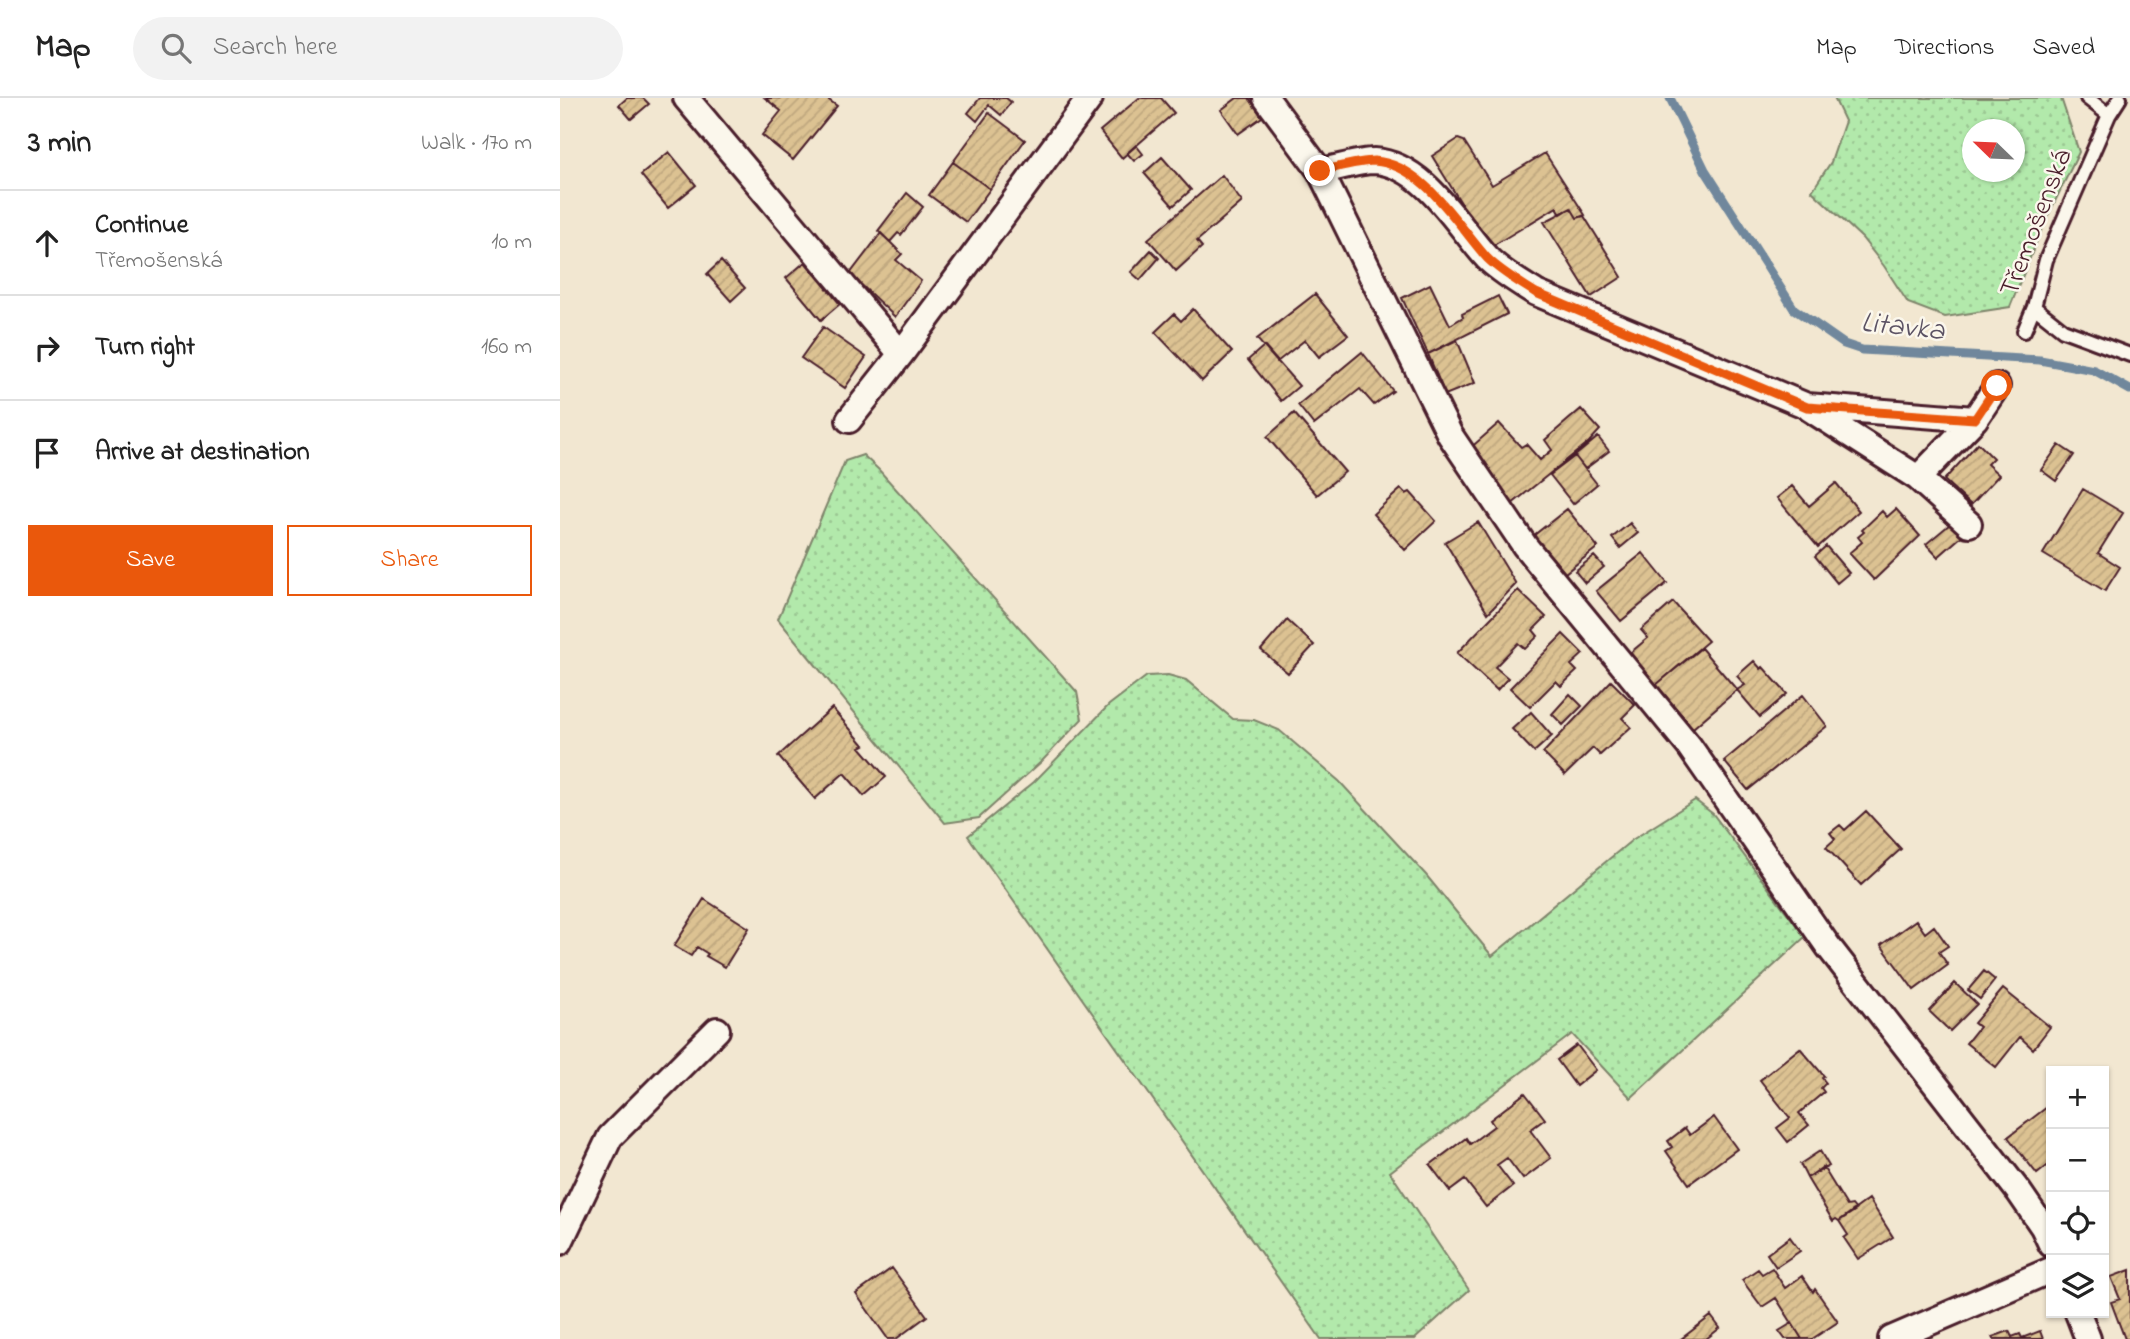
<!DOCTYPE html>
<meta charset="utf-8">
<style>
:root{--surface:#fff;--page:#f2f2f2;--text:#222;--muted:#767676;--line:#e0e0e0;--accent:#ea580c}
body{margin:0;font-family:"Indie Flower",sans-serif;background:var(--page);color:var(--text)}
.controls{position:absolute;right:21px;bottom:21px;display:grid;overflow:hidden;border-radius:0px;box-shadow:0 2px 5px #0004}
.controls button{width:63px;height:63px;display:grid;place-items:center;padding:0;border:0;border-bottom:2px solid var(--line);background:var(--surface);color:var(--text);font:35px sans-serif}
.compass{position:absolute;left:1402px;top:21px;width:63px;height:63px;border-radius:50%;background:var(--surface);box-shadow:0 2px 5px #0004;rotate:293deg}
.stop{position:absolute;width:21px;height:21px;margin:-16px;border:5px solid #ea580c;border-radius:50%;background:#fff}
.stop.end{background:#ea580c;border-color:#fff;box-shadow:0 2px 7px #0008}
.list{margin:0;padding:0;list-style:none}
h2{display:flex;justify-content:space-between;align-items:center;height:91px;margin:0;padding:0 28px;font-size:30px}
h2 small{font-size:23px;font-weight:400;color:var(--muted)}
.list li{display:grid;grid-template-columns:46px 1fr auto;gap:21px;align-items:center;box-sizing:border-box;height:105px;padding:0 28px;border-top:2px solid var(--line)}
.list b{display:block;font-size:26px;white-space:nowrap}
.list p{margin:0;font-size:23px;white-space:nowrap;color:var(--muted)}
.list em{font-size:23px;font-style:normal;color:var(--muted)}
.actions{display:flex;gap:14px;padding:21px 28px}
.actions a{flex:1;padding:16px 0;border:2px solid var(--accent);border-radius:0px;text-align:center;font-size:24px;color:var(--accent)}
.actions .main{background:var(--accent);color:#fff}
.icon{flex:none;width:38px;height:38px;fill:none;stroke:currentColor;stroke-width:2;stroke-linecap:round;stroke-linejoin:round}
.map{position:relative;flex:none;width:1570px;height:1241px;overflow:hidden}
header{display:flex;align-items:center;gap:42px;box-sizing:border-box;height:98px;padding:0 35px;background:var(--surface);border-bottom:2px solid var(--line)}
header strong{font-size:33px}
nav{display:flex;gap:38px;margin-inline-start:auto;font-size:24px}
.search{width:490px;height:63px;background:var(--page);display:flex;align-items:center;gap:18px;box-sizing:border-box;padding:0 24px;border-radius:38px;color:var(--muted);font-size:26px}
main{display:flex}
aside{flex:1;background:var(--surface)}
.map>svg:first-child{display:block}
.grass{fill:url(#grass-dots);stroke:#7e846b;stroke-width:2;fill-rule:evenodd}
.lines{fill:none;stroke-linecap:round;stroke-linejoin:round}
.stream{stroke:#6f879c;stroke-width:9}
.building{fill:url(#building-hatch);stroke:#4a1f2b;stroke-width:2}
.service-casing{stroke:#4a1f2b;stroke-width:18}
.minor-casing{stroke:#4a1f2b;stroke-width:30}
.service{stroke:#fbf7ec;stroke-width:12}
.minor{stroke:#fbf7ec;stroke-width:24}
.route{stroke:#ea580c;stroke-width:9}
.labels{text-anchor:middle;stroke-width:5;stroke-linejoin:round;paint-order:stroke}
.street-label{font-size:28px;fill:#4a1f2b;stroke:#fbf7ec}
.water-label{font-size:30px;font-style:italic;fill:#5c5364;stroke:#fbf7ec}
</style>
<header>
<strong>Map</strong>
<div class="search"><svg class="icon" aria-label="search" viewBox="0 0 24 24"><circle cx="10" cy="10" r="6"/><path d="M15 15l6 6"/></svg>Search here</div>
<nav><a>Map</a><a>Directions</a><a>Saved</a></nav>
</header>
<main>
<aside>
<h2>3 min<small>Walk · 170 m</small></h2>
<ul class="list">
<li><svg class="icon" aria-label="ahead" viewBox="0 0 24 24"><path d="M12 20V5M6 11l6-6 6 6"/></svg><div><b>Continue</b><p>Třemošenská</p></div><em>10 m</em></li>
<li><svg class="icon" aria-label="right" viewBox="0 0 24 24"><path d="M7 20v-9h11M14 6l5 5-5 5"/></svg><div><b>Turn right</b></div><em>160 m</em></li>
<li><svg class="icon" aria-label="arrive" viewBox="0 0 24 24"><path d="M6 21V4h12l-3 4 3 4H6"/></svg><div><b>Arrive at destination</b></div></li>
</ul>
<div class="actions"><a class="main">Save</a><a>Share</a></div>
</aside>
<div class="map">
<svg width="1570" height="1241" viewBox="0 0 1570 1241">
<defs>
<pattern id="grass-dots" width="8" height="8" patternUnits="userSpaceOnUse" patternTransform="scale(1.75)"><rect width="8" height="8" fill="#b2e9ab"/><path d="M2 2h.1M6 6h.1" fill="none" stroke="#9bc793" stroke-width="1.8" stroke-linecap="round"/></pattern>
<pattern id="building-hatch" width="6" height="6" patternUnits="userSpaceOnUse" patternTransform="scale(1.75)"><rect width="6" height="6" fill="#dcc292"/><path d="M-1 1l2-2M0 6l6-6M5 7l2-2" fill="none" stroke="#bea67e"/></pattern>
</defs>
<rect width="100%" height="100%" fill="#f2e7d1"/>
<filter id="ink" filterUnits="userSpaceOnUse"><feTurbulence type="fractalNoise" baseFrequency=".0143" numOctaves="2"/><feDisplacementMap in="SourceGraphic" scale="14" xChannelSelector="R" yChannelSelector="G"/><feConvolveMatrix kernelMatrix="1 2 1 2 8 2 1 2 1" color-interpolation-filters="sRGB"/></filter>
<g filter="url(#ink)">
<path class="grass" d="M 1274,0 L 1501,0 L 1519,54 L 1483,128 L 1450,209 L 1385,219 L 1348,205 L 1324,168 L 1302,140 L 1252,93 L 1271,64 L 1285,23 ZM 1412,32 L 1454,32 L 1454,74 L 1412,74 Z
M 303,357 L 319,372 L 517,594 L 522,621 L 482,663 L 419,720 L 385,725 L 218,521 L 285,363 Z
M 608,577 L 626,582 L 673,621 L 694,622 L 719,632 L 779,683 L 866,777 L 932,858 L 1072,742 L 1135,702 L 1153,716 L 1245,839 L 1071,1000 L 1012,936 L 830,1074 L 909,1192 L 855,1241 L 761,1241 L 408,738 L 474,684 L 549,607 L 587,578 Z"/>
<g class="lines">
<path class="stream" d="M 1110,0 L 1145,72 L 1234,211 L 1284,246 L 1302,252 L 1480,262 L 1534,272 L 1570,292"/>
</g>
<path class="building" d="M 67,0 L 83,0 L 89,6 L 71,21 L 59,7 Z
M 205,0 L 266,0 L 277,8 L 233,62 L 202,37 L 221,13 Z
M 420,0 L 446,0 L 451,4 L 441,17 L 429,7 L 417,23 L 408,15 Z
M 579,0 L 601,0 L 614,15 L 562,60 L 540,33 Z
M 677,0 L 689,0 L 702,19 L 678,36 L 661,12 Z
M 429,15 L 465,42 L 430,91 L 393,64 Z
M 898,41 L 904,43 L 932,87 L 985,55 L 1025,117 L 1017,120 L 1011,110 L 1001,116 L 997,109 L 929,150 L 872,58 Z
M 576,47 L 583,56 L 574,63 L 567,55 Z
M 109,54 L 136,87 L 108,110 L 81,77 Z
M 602,59 L 631,92 L 613,108 L 584,75 Z
M 393,64 L 430,91 L 406,124 L 369,97 Z
M 662,77 L 682,104 L 637,143 L 642,149 L 616,173 L 588,141 Z
M 347,95 L 363,109 L 341,137 L 338,135 L 330,144 L 318,133 Z
M 1011,110 L 1017,120 L 1024,118 L 1062,179 L 1031,199 L 984,124 Z
M 321,135 L 342,156 L 336,162 L 361,183 L 335,219 L 290,176 Z
M 591,152 L 599,160 L 580,182 L 571,174 Z
M 161,163 L 185,190 L 171,203 L 147,176 Z
M 245,164 L 280,206 L 261,222 L 226,180 Z
M 870,186 L 890,227 L 903,219 L 902,216 L 938,198 L 947,216 L 868,256 L 842,200 Z
M 755,196 L 788,237 L 759,259 L 745,242 L 717,264 L 697,241 Z
M 633,211 L 672,254 L 642,283 L 595,234 L 614,216 L 621,223 Z
M 263,229 L 306,259 L 285,290 L 241,260 Z
M 897,242 L 915,285 L 885,297 L 868,256 Z
M 704,248 L 739,288 L 721,303 L 688,262 Z
M 802,254 L 833,293 L 814,307 L 800,291 L 754,327 L 738,307 Z
M 1021,311 L 1040,332 L 1029,344 L 952,406 L 908,352 L 939,325 L 961,349 L 966,346 L 980,362 L 992,352 L 985,342 Z
M 734,315 L 785,374 L 757,397 L 707,339 Z
M 1038,339 L 1049,353 L 1025,371 L 1015,358 Z
M 1418,345 L 1433,360 L 1427,366 L 1439,377 L 1411,407 L 1384,382 Z
M 1499,347 L 1514,357 L 1496,383 L 1481,372 Z
M 1015,358 L 1037,386 L 1013,406 L 990,377 Z
M 1276,385 L 1299,413 L 1258,449 L 1217,400 L 1232,388 L 1249,408 Z
M 841,391 L 846,396 L 850,394 L 876,423 L 845,452 L 813,416 Z
M 1523,391 L 1563,415 L 1538,455 L 1560,469 L 1545,493 L 1483,456 Z
M 1007,411 L 1038,449 L 1005,475 L 973,438 Z
M 1336,411 L 1360,438 L 1314,482 L 1289,455 L 1302,444 L 1298,439 L 1304,434 L 1302,432 L 1322,413 L 1327,419 Z
M 918,424 L 956,486 L 928,515 L 885,444 Z
M 1070,425 L 1078,435 L 1060,450 L 1052,440 Z
M 1390,426 L 1402,438 L 1378,459 L 1366,446 Z
M 1266,448 L 1289,475 L 1277,485 L 1255,458 Z
M 1083,455 L 1107,485 L 1061,523 L 1036,493 Z
M 1034,458 L 1044,469 L 1025,485 L 1015,473 Z
M 958,492 L 986,519 L 973,532 L 978,538 L 965,551 L 958,545 L 935,569 L 948,580 L 937,592 L 897,555 Z
M 1113,504 L 1148,543 L 1096,587 L 1070,555 L 1088,540 L 1081,532 Z
M 727,522 L 754,547 L 728,575 L 701,552 Z
M 1003,536 L 1023,556 L 1011,567 L 1017,573 L 1001,588 L 996,583 L 970,609 L 950,590 Z
M 1141,550 L 1177,592 L 1133,630 L 1096,587 Z
M 1194,563 L 1201,571 L 1203,569 L 1227,596 L 1200,619 L 1177,592 L 1185,587 L 1177,578 Z
M 1051,583 L 1075,607 L 1062,620 L 1071,629 L 1040,657 L 1033,650 L 1005,677 L 983,655 Z
M 1010,596 L 1022,608 L 1003,627 L 992,616 Z
M 1243,597 L 1267,628 L 1188,692 L 1164,663 Z
M 272,610 L 304,647 L 300,649 L 326,679 L 304,698 L 284,675 L 255,701 L 218,658 Z
M 971,614 L 992,638 L 974,654 L 952,631 Z
M 1306,713 L 1341,751 L 1301,787 L 1266,749 L 1275,741 L 1270,735 L 1280,727 L 1285,732 Z
M 144,801 L 189,830 L 165,869 L 146,858 L 148,856 L 137,849 L 131,858 L 114,848 Z
M 1356,822 L 1365,835 L 1374,828 L 1388,848 L 1379,854 L 1388,867 L 1354,892 L 1321,847 Z
M 1424,873 L 1435,882 L 1420,901 L 1408,892 Z
M 1395,885 L 1417,906 L 1390,933 L 1369,913 Z
M 1443,891 L 1490,929 L 1473,951 L 1460,939 L 1436,969 L 1406,945 L 1419,929 L 1414,925 Z
M 1017,947 L 1036,972 L 1016,988 L 997,962 Z
M 1240,950 L 1264,978 L 1262,980 L 1266,985 L 1261,990 L 1264,994 L 1239,1015 L 1249,1027 L 1228,1044 L 1217,1030 L 1230,1020 L 1200,982 Z
M 965,995 L 985,1021 L 970,1032 L 991,1060 L 963,1081 L 947,1060 L 937,1067 L 953,1088 L 926,1109 L 905,1082 L 890,1093 L 870,1067 L 906,1040 L 910,1046 L 934,1028 L 930,1022 Z
M 1491,1006 L 1491,1065 L 1477,1076 L 1448,1039 Z
M 1154,1019 L 1177,1051 L 1129,1086 L 1106,1053 L 1112,1049 L 1108,1043 L 1125,1030 L 1130,1037 Z
M 1260,1053 L 1269,1068 L 1247,1080 L 1240,1066 Z
M 1263,1069 L 1287,1108 L 1292,1107 L 1296,1112 L 1279,1123 L 1276,1121 L 1273,1123 L 1247,1080 Z
M 1309,1101 L 1333,1139 L 1298,1161 L 1284,1140 L 1288,1137 L 1279,1123 Z
M 1230,1139 L 1240,1153 L 1216,1169 L 1207,1156 Z
M 332,1170 L 367,1218 L 336,1241 L 328,1241 L 296,1196 Z
M 1212,1170 L 1225,1190 L 1242,1178 L 1253,1194 L 1255,1191 L 1278,1224 L 1252,1241 L 1242,1241 L 1216,1200 L 1202,1209 L 1182,1182 L 1198,1171 L 1202,1176 Z
M 1570,1172 L 1570,1241 L 1565,1241 L 1551,1204 L 1560,1201 L 1551,1179 Z
M 1151,1218 L 1160,1230 L 1146,1241 L 1121,1241 Z
M 1232,1225 L 1242,1241 L 1225,1241 L 1219,1233 Z
M 1449,1233 L 1452,1239 L 1460,1236 L 1462,1240 L 1480,1233 L 1483,1241 L 1433,1241 L 1432,1239 Z"/>
<g class="lines">
<defs>
<path id="service" d="M 1527,0 L 1549,17
M 1474,209 L 1503,232 L 1570,257
M 1464,233 L 1474,209 L 1486,162 L 1549,17 L 1560,0"/>
<path id="minor" d="M 126,0 L 341,256
M 706,0 L 760,73 L 890,337 L 965,448 L 1129,648 L 1268,848 L 1459,1094 L 1483,1129 L 1491,1146
M 760,73 C 775,71 799,63 814,63 C 864,66 897,127 927,160 C 941,174 959,184 976,195 L 1247,308 L 1415,321
M 1250,311 L 1358,380 L 1409,426
M 289,322 L 341,256 L 530,0
M 1358,380 L 1415,321 L 1437,288
M 0,1144 L 50,1039 L 157,932
M 1518,1215 L 1528,1241
M 1331,1241 L 1491,1172"/>
</defs>
<use href="#service" class="service-casing"/>
<use href="#minor" class="minor-casing"/>
<use href="#service" class="service"/>
<use href="#minor" class="minor"/>
</g>
</g>
<g class="lines" filter="url(#ink)">
<path class="route" d="M 760,73 C 775,70 799,63 814,63 C 864,66 897,127 927,160 C 941,174 959,184 976,195 L 1247,309 L 1415,321 L 1437,288"/>
</g>
<g class="labels">
<g class="street-label">
<text transform="translate(1474 124) rotate(-69)" y="10">Třemošenská</text>
</g>
<g class="water-label">
<text transform="translate(1343 227) rotate(6)" y="10">Litavka</text>
</g>
</g>
</svg>
<div class="controls">
<button>+</button>
<button>−</button>
<button><svg class="icon" aria-label="locate" viewBox="0 0 24 24"><circle cx="12" cy="12" r="6"/><path d="M12 2v4M12 18v4M2 12h4M18 12h4"/></svg></button>
<button><svg class="icon" aria-label="layers" viewBox="0 0 24 24"><path d="M12 4l9 5-9 5-9-5zM3 14l9 5 9-5"/></svg></button>
</div>
<svg class="compass" viewBox="-18 -18 36 36"><path d="M0-13l5 13h-10z" fill="#e53935"/><path d="M0 13l5-13h-10z" fill="#767676"/></svg>
<div class="stop" style="left:1437px;top:288px"></div>
<div class="stop end" style="left:760px;top:73px"></div>
</div>
</main>
